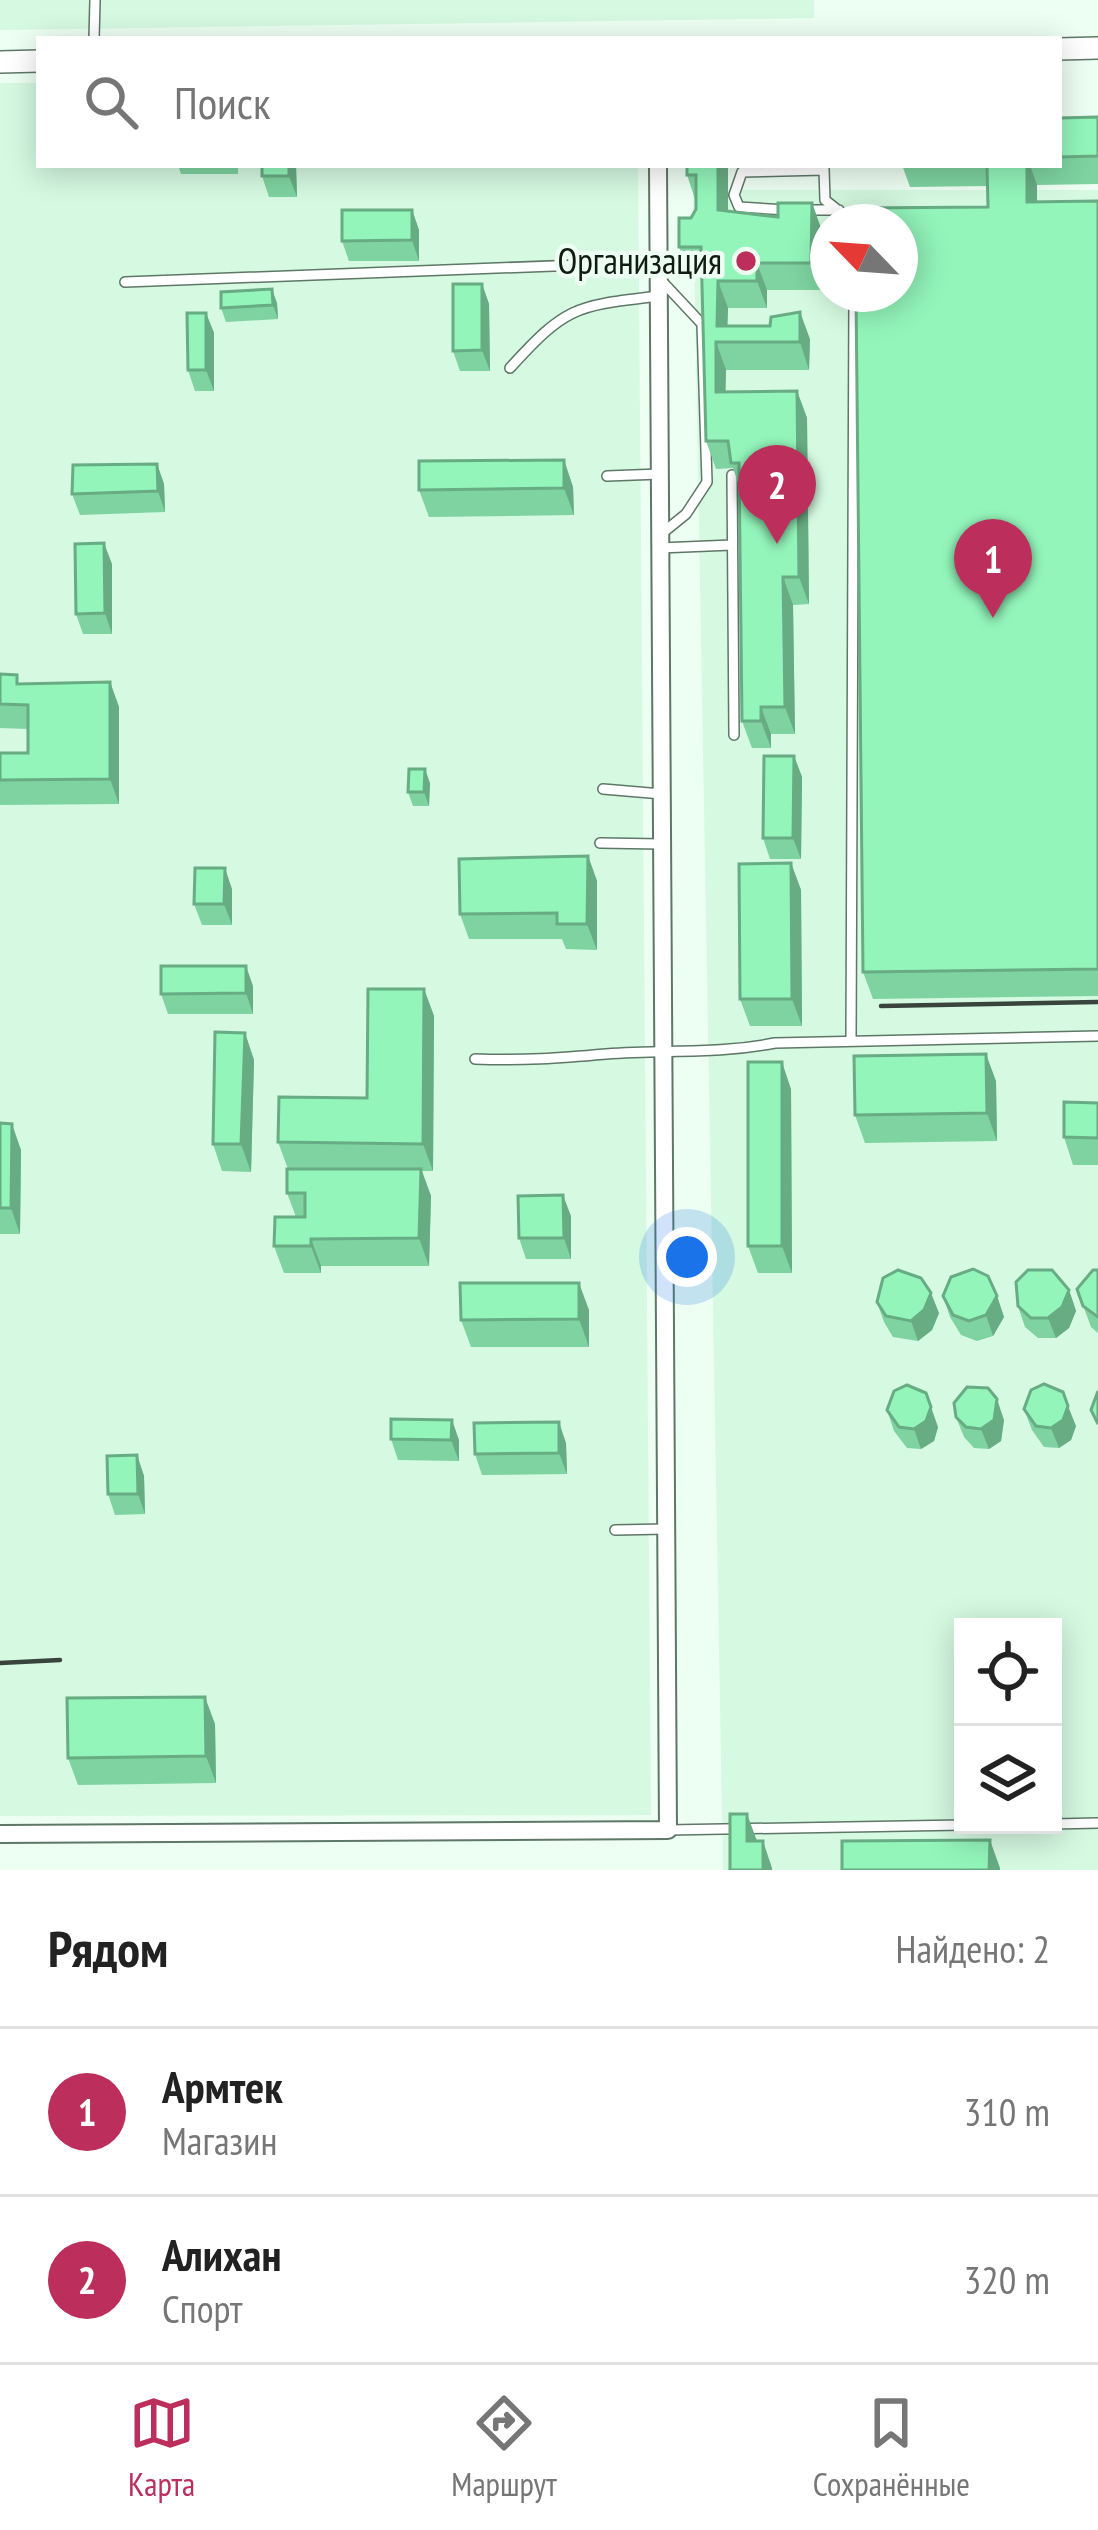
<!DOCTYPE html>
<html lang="ru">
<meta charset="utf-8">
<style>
:root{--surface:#fff;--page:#f6f6f6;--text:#222;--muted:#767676;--line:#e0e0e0;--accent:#bc2e5c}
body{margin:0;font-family:"PT Sans Narrow",sans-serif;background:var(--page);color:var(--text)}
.controls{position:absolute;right:36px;bottom:36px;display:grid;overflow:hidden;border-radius:0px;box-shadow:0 6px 30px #0003}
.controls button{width:108px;height:108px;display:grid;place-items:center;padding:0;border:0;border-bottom:3px solid var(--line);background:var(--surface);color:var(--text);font:60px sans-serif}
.compass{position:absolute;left:810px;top:204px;width:108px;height:108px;border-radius:50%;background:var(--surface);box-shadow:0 6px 30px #0003;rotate:295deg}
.you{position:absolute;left:687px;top:1257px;width:42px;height:42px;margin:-30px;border:9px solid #fff;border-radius:50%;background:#1a73e8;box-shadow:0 0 0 18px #1a73e833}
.badge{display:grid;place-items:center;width:78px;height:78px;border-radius:50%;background:var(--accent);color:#fff;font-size:39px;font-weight:700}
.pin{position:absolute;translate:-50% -99px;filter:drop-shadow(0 3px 6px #0008)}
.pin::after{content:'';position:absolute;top:63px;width:42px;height:36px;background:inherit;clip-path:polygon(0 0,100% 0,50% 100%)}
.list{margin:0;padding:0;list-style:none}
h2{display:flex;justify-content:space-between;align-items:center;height:156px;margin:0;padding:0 48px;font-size:51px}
h2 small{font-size:39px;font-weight:400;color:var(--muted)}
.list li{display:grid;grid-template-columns:78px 1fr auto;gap:36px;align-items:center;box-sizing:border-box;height:168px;padding:0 48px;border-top:3px solid var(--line)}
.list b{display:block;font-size:45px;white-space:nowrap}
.list p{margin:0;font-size:39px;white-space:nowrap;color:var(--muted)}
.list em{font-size:39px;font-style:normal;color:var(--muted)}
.icon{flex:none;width:66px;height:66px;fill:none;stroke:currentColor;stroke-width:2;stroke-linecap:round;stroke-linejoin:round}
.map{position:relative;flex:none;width:1098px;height:1870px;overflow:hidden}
.search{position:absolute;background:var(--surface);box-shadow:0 6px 30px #0003;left:36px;right:36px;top:36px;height:132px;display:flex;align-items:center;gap:30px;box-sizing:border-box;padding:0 42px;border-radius:0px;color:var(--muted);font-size:45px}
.sheet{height:492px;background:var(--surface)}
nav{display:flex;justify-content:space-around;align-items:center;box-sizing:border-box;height:168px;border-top:3px solid var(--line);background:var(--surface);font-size:33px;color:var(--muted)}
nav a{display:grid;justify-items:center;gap:6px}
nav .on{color:var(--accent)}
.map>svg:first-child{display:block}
.built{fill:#d5f9e1;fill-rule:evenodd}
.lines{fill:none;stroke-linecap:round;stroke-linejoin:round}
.service-casing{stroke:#5e7767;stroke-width:12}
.minor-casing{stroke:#5e7767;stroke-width:20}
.tertiary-casing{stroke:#5e7767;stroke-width:24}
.service{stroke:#fff;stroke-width:9}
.minor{stroke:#fff;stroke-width:16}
.tertiary{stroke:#fff;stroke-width:21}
.rail{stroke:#39443c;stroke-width:4.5}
.wall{fill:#7ed3a0}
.shaded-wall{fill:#67ac82}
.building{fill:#93f5ba;stroke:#67ac82;stroke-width:3}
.poi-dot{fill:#bc2e5c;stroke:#edfef2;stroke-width:4.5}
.labels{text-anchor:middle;stroke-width:9;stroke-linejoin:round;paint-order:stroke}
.poi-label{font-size:36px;fill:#111b14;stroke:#edfef2;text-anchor:end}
</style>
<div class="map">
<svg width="1098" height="1870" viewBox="0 0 1098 1870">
<rect width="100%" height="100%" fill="#edfef2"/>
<path class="built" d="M 0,0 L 814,0 L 814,18 L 0,30 Z
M 0,83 L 39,83 L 39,165 L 638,165 L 651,1815 L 0,1816 Z
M 693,190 L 1098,190 L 1098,1870 L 723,1870 ZM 828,222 L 900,222 L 900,294 L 828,294 ZM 963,1627 L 1053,1627 L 1053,1825 L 963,1825 Z"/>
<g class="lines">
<defs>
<path id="service" d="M 94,39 L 95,0
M 824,169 L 825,200 L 853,222
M 786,210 L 739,207 L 734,195 L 742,172 L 824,170
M 803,210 L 839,210
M 659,278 L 702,324 L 707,482 L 686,514 L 660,535
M 125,282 L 658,262
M 510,368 C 567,305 576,306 659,296
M 732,475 L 734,735
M 607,476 L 660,474
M 660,548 L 732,545
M 603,789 L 662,794
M 600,843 L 661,844
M 851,1041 L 854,294
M 475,1059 C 521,1061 561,1058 606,1054 C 666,1049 713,1055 775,1043 L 1098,1036
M 615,1530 L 666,1529
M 1053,1824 L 1098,1823
M 668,1830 L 963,1825"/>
<path id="minor" d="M 0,1834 L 668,1830 L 658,165"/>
<path id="tertiary" d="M 1059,49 L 1098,48
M 0,62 L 39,61"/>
</defs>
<use href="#service" class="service-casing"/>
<use href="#minor" class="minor-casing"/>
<use href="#tertiary" class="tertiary-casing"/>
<use href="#service" class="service"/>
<use href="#minor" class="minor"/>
<use href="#tertiary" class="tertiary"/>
<path class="rail" d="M 881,1006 L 1098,1002
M 0,1663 L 60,1660"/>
</g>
<path class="wall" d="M 1098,117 L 1098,184 L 1037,185 L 1037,202 L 1098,201 L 1098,996 L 873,999 L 863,972 L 988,207 L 987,186 L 910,187 L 902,165 L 1059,165 L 1059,118 Z
M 178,165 L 238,165 L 238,174 L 181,174 Z
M 296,165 L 297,197 L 269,197 L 262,176 Z
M 687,165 L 728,211 L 778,217 L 812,203 L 822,231 L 821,290 L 767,290 L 767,308 L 728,308 L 727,326 L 810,339 L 809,370 L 726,370 L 725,392 L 797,391 L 807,418 L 809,604 L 793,605 L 795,734 L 771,734 L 771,748 L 752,748 L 742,721 L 739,486 L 733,468 L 716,469 L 706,441 L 701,274 L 689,274 L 679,247 L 696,209 L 696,202 L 687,175 Z
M 412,210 L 419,230 L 419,261 L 349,261 L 342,241 Z
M 482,284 L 489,304 L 490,371 L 460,371 L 453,351 Z
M 277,303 L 278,319 L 226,322 L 221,308 Z
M 206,313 L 214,333 L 214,391 L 195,391 L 188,370 Z
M 564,460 L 573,487 L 574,515 L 429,517 L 419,490 Z
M 157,464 L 164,484 L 165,512 L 80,515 L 72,494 Z
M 112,564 L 112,634 L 83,634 L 76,614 Z
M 0,674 L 21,684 L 110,682 L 119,707 L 119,804 L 0,805 L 0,753 L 28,753 L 28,729 L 0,728 Z
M 794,756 L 802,777 L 801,859 L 770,859 L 763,838 Z
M 430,783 L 429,806 L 413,806 L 408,792 Z
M 588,856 L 597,881 L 597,950 L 566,949 L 562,939 L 469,939 L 460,914 Z
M 791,863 L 801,890 L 802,1026 L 750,1026 L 740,999 Z
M 232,889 L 232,925 L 202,925 L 194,904 Z
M 253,986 L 253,1014 L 168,1014 L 161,994 Z
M 424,989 L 434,1016 L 433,1171 L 422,1171 L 431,1196 L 429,1266 L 321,1266 L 321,1273 L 284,1273 L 274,1246 L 296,1217 L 287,1193 L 288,1169 L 278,1142 L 367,1098 Z
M 245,1033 L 254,1060 L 251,1172 L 222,1171 L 213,1144 Z
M 996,1081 L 997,1141 L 865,1143 L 855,1115 Z
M 791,1089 L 792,1273 L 758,1273 L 748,1246 Z
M 1098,1103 L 1098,1165 L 1073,1165 L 1064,1137 Z
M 0,1123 L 21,1150 L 20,1234 L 0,1234 Z
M 571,1216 L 571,1259 L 526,1259 L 519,1238 Z
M 1098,1270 L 1098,1333 L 1091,1327 L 1077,1289 Z
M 1069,1290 L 1076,1311 L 1069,1328 L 1056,1338 L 1038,1338 L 1025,1327 L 1018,1306 Z
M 943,1296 L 997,1296 L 1004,1317 L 993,1336 L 977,1341 L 961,1335 L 950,1317 Z
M 877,1302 L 939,1313 L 932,1330 L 918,1341 L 893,1337 L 884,1322 Z
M 589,1310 L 589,1347 L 471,1347 L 461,1320 Z
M 1024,1409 L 1076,1426 L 1071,1440 L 1059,1448 L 1044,1447 L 1032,1430 Z
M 887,1410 L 938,1427 L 934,1441 L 921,1449 L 907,1448 L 894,1431 Z
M 956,1417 L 1004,1420 L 1001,1441 L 989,1449 L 974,1448 L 964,1437 Z
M 391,1439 L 459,1440 L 459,1461 L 398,1460 Z
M 566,1443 L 567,1474 L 482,1475 L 475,1454 Z
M 137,1455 L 144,1476 L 145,1514 L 115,1515 L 108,1494 Z
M 215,1724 L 216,1783 L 78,1785 L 68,1758 Z"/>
<path class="shaded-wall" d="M 289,165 L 296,165 L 297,197 L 289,176 Z
M 718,165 L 728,165 L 728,237 L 718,210 Z
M 1027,165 L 1030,165 L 1037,185 L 1037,230 L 1027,202 Z
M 812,203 L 822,231 L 821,290 L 811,263 Z
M 412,210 L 419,230 L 419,261 L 412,240 Z
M 757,263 L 767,290 L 767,308 L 757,281 Z
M 718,281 L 728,308 L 727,342 L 717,326 Z
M 482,284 L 489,304 L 490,371 L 482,350 Z
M 272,289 L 277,303 L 278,319 L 273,305 Z
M 800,312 L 810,339 L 809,370 L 800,342 Z
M 206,313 L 214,333 L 214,391 L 206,370 Z
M 716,342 L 726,370 L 725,419 L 716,392 Z
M 797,391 L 807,418 L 809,604 L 799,577 Z
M 564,460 L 573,487 L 574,515 L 564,488 Z
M 157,464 L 164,484 L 165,512 L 158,491 Z
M 104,543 L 112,564 L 112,634 L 105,613 Z
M 783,577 L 793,605 L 795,734 L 785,707 Z
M 110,682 L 119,707 L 119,804 L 110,779 Z
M 761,707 L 771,734 L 771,748 L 761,721 Z
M 794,756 L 802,777 L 801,859 L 793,838 Z
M 425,769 L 430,783 L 429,806 L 424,792 Z
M 588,856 L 597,881 L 597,950 L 587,924 Z
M 791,863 L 801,890 L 802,1026 L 792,999 Z
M 225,868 L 232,889 L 232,925 L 224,904 Z
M 246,966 L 253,986 L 253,1014 L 246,993 Z
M 424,989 L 434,1016 L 433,1171 L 423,1144 Z
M 245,1033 L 254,1060 L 251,1172 L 241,1144 Z
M 986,1054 L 996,1081 L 997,1141 L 987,1113 Z
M 782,1062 L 791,1089 L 792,1273 L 782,1246 Z
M 12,1124 L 21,1150 L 20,1234 L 11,1208 Z
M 421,1169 L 431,1196 L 429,1266 L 419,1238 Z
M 563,1195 L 571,1216 L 571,1259 L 564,1238 Z
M 311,1239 L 321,1266 L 321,1273 L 311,1246 Z
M 579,1283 L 589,1310 L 589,1347 L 579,1319 Z
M 1069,1290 L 1076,1311 L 1069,1328 L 1056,1338 L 1048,1318 Z
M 931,1293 L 939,1313 L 932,1330 L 918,1341 L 911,1321 Z
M 997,1296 L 1004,1317 L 993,1336 L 986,1315 Z
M 997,1399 L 1004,1420 L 1001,1441 L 989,1449 L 981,1429 Z
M 1068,1406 L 1076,1426 L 1071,1440 L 1059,1448 L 1051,1428 Z
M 931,1407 L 938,1427 L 934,1441 L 921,1449 L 914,1429 Z
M 452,1420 L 459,1440 L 459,1461 L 451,1440 Z
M 559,1422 L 566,1443 L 567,1474 L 559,1453 Z
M 137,1455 L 144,1476 L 145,1514 L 138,1494 Z
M 205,1697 L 215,1724 L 216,1783 L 206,1756 Z
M 747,1814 L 757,1841 L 747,1841 Z
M 990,1840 L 1000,1868 L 1000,1870 L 989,1870 Z
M 763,1841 L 772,1868 L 772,1870 L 763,1870 Z"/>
<path class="building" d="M 1098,117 L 1098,156 L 1059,157 L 1059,118 Z
M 262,165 L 289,165 L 289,176 L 262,176 Z
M 687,165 L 718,165 L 718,210 L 778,217 L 778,203 L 812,203 L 811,263 L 757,263 L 757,281 L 718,281 L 717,326 L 770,326 L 771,317 L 800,312 L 800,342 L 716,342 L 716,392 L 797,391 L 799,577 L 783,577 L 785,707 L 761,707 L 761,721 L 742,721 L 739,463 L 731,463 L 728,441 L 706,441 L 701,247 L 679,247 L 679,218 L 691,218 L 696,209 L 696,175 L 687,175 Z
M 987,165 L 1027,165 L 1027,202 L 1098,201 L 1098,969 L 863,972 L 856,294 L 900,294 L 900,222 L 855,222 L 855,208 L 988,207 Z
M 342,210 L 412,210 L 412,240 L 342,241 Z
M 453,284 L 482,284 L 482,350 L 453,351 Z
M 272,289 L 273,305 L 221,308 L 221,292 Z
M 187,313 L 206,313 L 206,370 L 188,370 Z
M 564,460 L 564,488 L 419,490 L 419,461 Z
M 157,464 L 158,491 L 72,494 L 73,465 Z
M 104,543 L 105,613 L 76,614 L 75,544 Z
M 0,674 L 17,675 L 17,684 L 110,682 L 110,779 L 0,780 L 0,753 L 28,753 L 28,705 L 0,704 Z
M 764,756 L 794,756 L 793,838 L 763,838 Z
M 409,769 L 425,769 L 424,792 L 408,792 Z
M 588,856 L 587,924 L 557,924 L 557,913 L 460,914 L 459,859 Z
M 791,863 L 792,999 L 740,999 L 739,864 Z
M 195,868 L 225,868 L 224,904 L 194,904 Z
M 161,966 L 246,966 L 246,993 L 161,994 Z
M 368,989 L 424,989 L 423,1144 L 278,1142 L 279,1097 L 367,1098 Z
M 215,1032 L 245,1033 L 241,1144 L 213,1144 Z
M 986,1054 L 987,1113 L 855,1115 L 854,1056 Z
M 748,1062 L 782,1062 L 782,1246 L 748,1246 Z
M 1064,1102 L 1098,1103 L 1098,1138 L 1064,1137 Z
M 0,1123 L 12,1124 L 11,1208 L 0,1208 Z
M 287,1169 L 421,1169 L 419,1238 L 311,1239 L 311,1246 L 274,1246 L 275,1217 L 305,1217 L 305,1193 L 287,1193 Z
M 563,1195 L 564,1238 L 519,1238 L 518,1196 Z
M 973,1269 L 988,1276 L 997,1296 L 986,1315 L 969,1321 L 953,1315 L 943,1296 L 951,1277 Z
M 898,1270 L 921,1278 L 931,1293 L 924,1310 L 911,1321 L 886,1316 L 877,1302 L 883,1278 Z
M 1028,1270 L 1052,1270 L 1069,1290 L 1062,1307 L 1048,1318 L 1031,1318 L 1018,1306 L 1016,1282 Z
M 1093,1270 L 1098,1270 L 1098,1317 L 1083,1306 L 1077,1289 Z
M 460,1283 L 579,1283 L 579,1319 L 461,1320 Z
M 1044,1384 L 1063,1392 L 1068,1406 L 1063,1420 L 1051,1428 L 1036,1426 L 1024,1409 L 1031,1390 Z
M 907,1385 L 926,1393 L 931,1407 L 926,1421 L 914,1429 L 899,1427 L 887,1410 L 894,1391 Z
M 967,1387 L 988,1388 L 997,1399 L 994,1420 L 981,1429 L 966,1427 L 956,1417 L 954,1403 Z
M 1098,1391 L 1098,1424 L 1091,1410 Z
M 391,1419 L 452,1420 L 451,1440 L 391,1439 Z
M 559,1422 L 559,1453 L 475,1454 L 474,1423 Z
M 137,1455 L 138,1494 L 108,1494 L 107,1456 Z
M 205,1697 L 206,1756 L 68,1758 L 67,1698 Z
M 730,1814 L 747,1814 L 747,1841 L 763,1841 L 763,1870 L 730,1870 Z
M 990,1840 L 989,1870 L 842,1870 L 842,1841 Z"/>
<circle class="poi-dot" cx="746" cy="261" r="12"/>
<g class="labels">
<g class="poi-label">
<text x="722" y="274">Организация</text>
</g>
</g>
</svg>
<div class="controls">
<button><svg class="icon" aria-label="locate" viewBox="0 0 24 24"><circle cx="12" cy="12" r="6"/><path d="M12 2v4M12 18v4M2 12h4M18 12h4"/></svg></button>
<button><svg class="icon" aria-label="layers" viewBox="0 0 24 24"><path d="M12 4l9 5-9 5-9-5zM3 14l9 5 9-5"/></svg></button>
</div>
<svg class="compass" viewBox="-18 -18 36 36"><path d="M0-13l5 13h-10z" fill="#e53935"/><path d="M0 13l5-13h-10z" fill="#767676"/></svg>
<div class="you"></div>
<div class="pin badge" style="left:993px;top:618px">1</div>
<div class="pin badge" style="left:777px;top:544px">2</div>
<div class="search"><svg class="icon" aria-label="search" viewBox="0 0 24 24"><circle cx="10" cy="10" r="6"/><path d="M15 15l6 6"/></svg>Поиск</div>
</div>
<section class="sheet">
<h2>Рядом<small>Найдено: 2</small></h2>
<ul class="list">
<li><span class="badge">1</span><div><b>Армтек</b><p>Магазин</p></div><em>310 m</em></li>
<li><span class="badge">2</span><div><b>Алихан</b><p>Спорт</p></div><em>320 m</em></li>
</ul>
</section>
<nav>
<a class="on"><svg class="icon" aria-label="map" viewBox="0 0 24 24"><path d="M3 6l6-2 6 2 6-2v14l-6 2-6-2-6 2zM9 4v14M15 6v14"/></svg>Карта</a>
<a><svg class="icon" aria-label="directions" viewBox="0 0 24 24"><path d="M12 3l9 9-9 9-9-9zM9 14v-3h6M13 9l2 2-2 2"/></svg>Маршрут</a>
<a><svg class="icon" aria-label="saved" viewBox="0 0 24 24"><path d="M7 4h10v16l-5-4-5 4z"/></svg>Сохранённые</a>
</nav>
